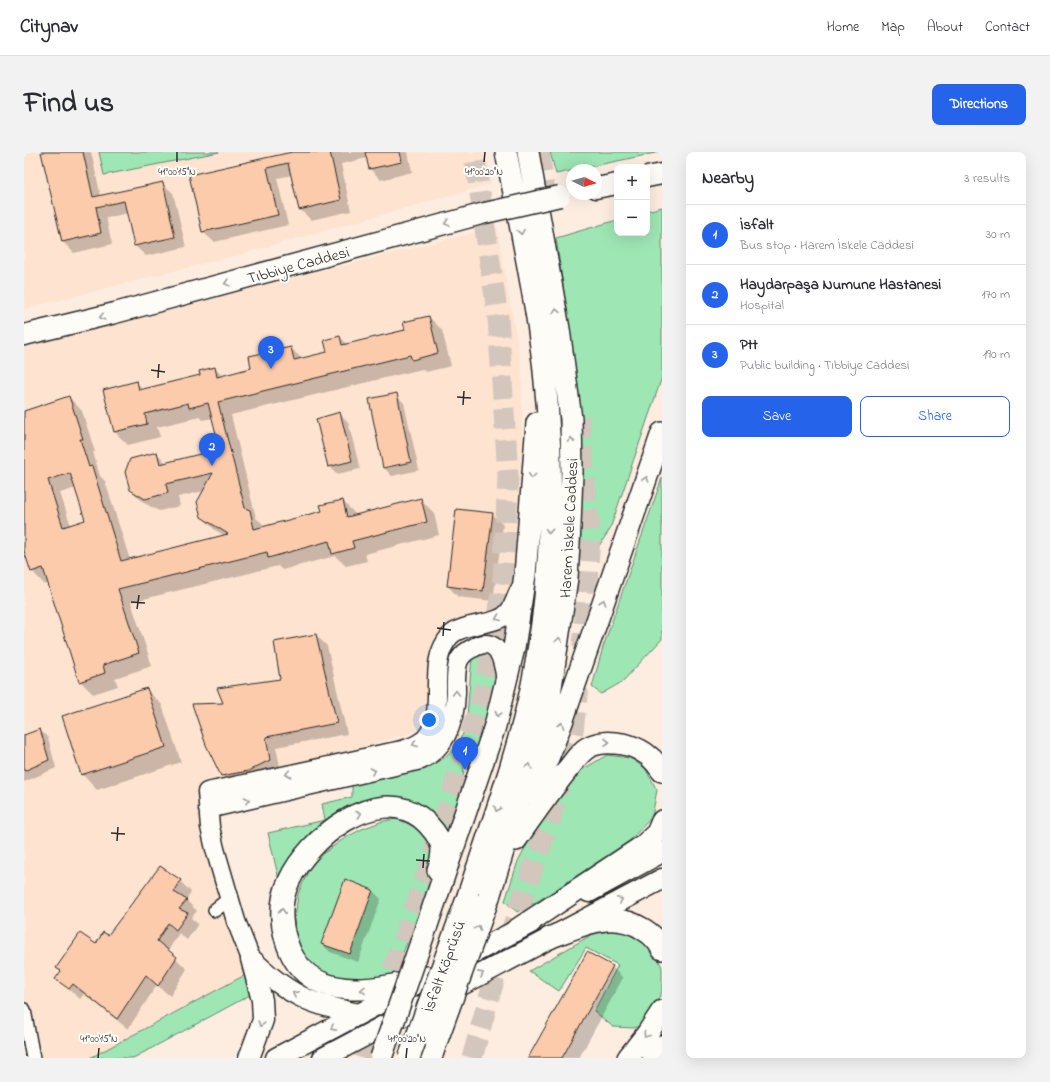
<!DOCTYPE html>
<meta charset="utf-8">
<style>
:root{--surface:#fff;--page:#f2f2f3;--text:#2b2b33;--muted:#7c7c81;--line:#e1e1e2;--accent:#2563eb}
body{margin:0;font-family:"Indie Flower",sans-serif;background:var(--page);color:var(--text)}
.controls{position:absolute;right:12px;top:12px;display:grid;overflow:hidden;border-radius:8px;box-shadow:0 4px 16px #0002}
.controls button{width:36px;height:36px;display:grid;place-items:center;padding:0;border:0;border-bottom:1px solid var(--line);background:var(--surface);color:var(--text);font:20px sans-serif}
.compass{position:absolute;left:542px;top:12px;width:36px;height:36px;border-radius:50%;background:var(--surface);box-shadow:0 4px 16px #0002;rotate:95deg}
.you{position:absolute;left:405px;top:568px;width:14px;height:14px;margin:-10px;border:3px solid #fff;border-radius:50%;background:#1a73e8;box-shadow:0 0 0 6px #1a73e833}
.badge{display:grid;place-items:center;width:26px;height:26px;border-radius:50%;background:var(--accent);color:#fff;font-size:13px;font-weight:700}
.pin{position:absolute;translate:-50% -33px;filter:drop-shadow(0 1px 2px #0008)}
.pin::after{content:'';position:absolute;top:21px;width:14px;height:12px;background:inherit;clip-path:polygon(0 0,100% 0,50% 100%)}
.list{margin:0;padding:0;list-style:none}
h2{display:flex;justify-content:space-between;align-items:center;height:52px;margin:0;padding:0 16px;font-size:17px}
h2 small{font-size:13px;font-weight:400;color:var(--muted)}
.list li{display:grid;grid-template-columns:26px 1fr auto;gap:12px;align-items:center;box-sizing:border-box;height:60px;padding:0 16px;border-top:1px solid var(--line)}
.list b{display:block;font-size:15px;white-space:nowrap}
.list p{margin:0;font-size:13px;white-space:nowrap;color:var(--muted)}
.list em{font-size:13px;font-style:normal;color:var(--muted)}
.actions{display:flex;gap:8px;padding:12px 16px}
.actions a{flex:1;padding:9px 0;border:1px solid var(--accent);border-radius:8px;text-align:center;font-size:14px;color:var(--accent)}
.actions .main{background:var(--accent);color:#fff}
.map{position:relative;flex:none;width:638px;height:906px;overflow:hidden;border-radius:8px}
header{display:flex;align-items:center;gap:24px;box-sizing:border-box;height:56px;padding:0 20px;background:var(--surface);border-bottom:1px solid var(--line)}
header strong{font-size:19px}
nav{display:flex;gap:22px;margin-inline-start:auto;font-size:14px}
.intro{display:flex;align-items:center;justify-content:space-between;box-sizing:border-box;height:96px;padding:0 24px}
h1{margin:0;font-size:28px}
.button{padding:10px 18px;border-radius:8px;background:var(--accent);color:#fff;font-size:14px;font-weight:700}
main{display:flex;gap:24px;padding:0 24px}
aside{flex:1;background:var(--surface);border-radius:8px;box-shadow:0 4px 16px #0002}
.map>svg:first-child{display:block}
.built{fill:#fde3d0}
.green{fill:#9ee6b4;stroke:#648870}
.shadow{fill:#0003;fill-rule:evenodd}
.building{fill:#fccbab;stroke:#2b2b2b;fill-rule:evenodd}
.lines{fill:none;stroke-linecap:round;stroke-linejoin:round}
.trunk-tunnel{stroke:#d3c6bc;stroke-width:21;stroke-dasharray:21 10;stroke-linecap:butt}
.minor-casing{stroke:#2b2b2b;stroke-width:16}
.secondary-casing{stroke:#2b2b2b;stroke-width:21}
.primary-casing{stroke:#2b2b2b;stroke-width:23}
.trunk-casing{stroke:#2b2b2b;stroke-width:24}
.minor{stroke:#fdfcf7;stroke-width:13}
.secondary{stroke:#fdfcf7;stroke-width:18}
.primary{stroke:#fdfcf7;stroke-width:20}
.trunk{stroke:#fdfcf7;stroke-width:21}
.primary-bridge-casing{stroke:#2b2b2b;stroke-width:23;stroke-linecap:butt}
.trunk-bridge-casing{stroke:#2b2b2b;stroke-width:24;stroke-linecap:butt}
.primary-bridge{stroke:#fdfcf7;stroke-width:20}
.trunk-bridge{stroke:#fdfcf7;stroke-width:21}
.oneway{stroke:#9e9e9b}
.ticks{fill:none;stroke:#2b2b2b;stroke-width:1.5}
.labels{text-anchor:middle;stroke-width:4;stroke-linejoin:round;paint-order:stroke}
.street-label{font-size:16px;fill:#2b2b2b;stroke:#fdfcf7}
.ticks-label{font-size:10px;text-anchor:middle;fill:#2b2b2b;stroke:#fdfcf7;stroke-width:4;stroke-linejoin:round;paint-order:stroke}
</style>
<header>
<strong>Citynav</strong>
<nav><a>Home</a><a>Map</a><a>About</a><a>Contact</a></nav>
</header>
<div class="intro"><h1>Find us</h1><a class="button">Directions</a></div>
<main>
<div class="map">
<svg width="638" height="906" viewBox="0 0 638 906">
<rect width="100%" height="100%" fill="#fdede0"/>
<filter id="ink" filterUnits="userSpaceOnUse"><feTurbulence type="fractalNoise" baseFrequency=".025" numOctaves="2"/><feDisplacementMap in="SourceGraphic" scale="8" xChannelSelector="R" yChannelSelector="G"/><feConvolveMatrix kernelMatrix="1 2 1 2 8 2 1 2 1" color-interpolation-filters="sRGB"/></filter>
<g filter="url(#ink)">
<path class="built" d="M 0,0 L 462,0 L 467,32 L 221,101 L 0,157 Z
M 473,75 L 498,218 L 498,286 L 493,399 L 486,441 L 480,456 L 430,471 L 400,577 L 171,643 L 221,823 L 66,906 L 0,906 L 0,193 Z"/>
<path class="green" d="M 75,0 L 195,0 L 80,23 Z
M 526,0 L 636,0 L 532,22 Z
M 638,55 L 638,225 L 586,377 L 575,394 L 561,395 L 556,385 L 545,174 L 532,86 L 593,68 L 593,81 L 623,81 L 623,59 Z
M 638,326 L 638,487 L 598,530 L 577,542 L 568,535 L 579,495 Z
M 458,497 L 476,508 L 456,594 L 440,615 L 437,659 L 428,694 L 368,648 L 255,728 L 244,681 L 301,668 L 298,652 L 328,645 L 328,631 C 351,626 406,618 423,604 C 431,598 437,585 442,576 L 448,504 Z
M 583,603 L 606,606 L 621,616 L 633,638 L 628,665 L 605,689 L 516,748 L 493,760 L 481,749 L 494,709 L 512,675 L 549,623 Z
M 374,667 C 390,674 405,682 410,701 C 415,718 378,802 370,823 L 322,831 L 292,816 L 280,806 L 270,776 L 274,742 L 285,717 L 297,703 L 321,686 L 338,677 L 359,669 Z
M 590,778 L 617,785 L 629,797 L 638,815 L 638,840 L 620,872 L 610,876 L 589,875 L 570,859 L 594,813 L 562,796 L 535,839 L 505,819 L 569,782 Z
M 221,823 L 228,842 L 115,903 L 109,906 L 66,906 Z"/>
<path class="shadow" d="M 18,0 L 67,0 L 77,45 L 138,31 L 149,41 L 162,95 L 122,104 L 111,94 L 104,61 L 82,66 L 88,92 L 50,101 L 39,90 Z
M 272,0 L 384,0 L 388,20 L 357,28 L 346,17 L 343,6 L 317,12 L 327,59 L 287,68 L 276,57 L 268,23 L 253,26 L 264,73 L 190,90 L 179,80 L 166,24 Z
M 405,165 L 418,178 L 427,214 L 402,220 L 398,217 L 207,263 L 232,366 L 239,372 L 239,376 L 299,360 L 319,349 L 332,363 L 396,347 L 410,361 L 415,383 L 341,402 L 343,409 L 322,414 L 311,404 L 258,418 L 254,414 L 107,450 L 128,514 L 91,526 L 94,534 L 69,542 L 56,529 L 25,431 L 21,433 L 8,419 L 0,396 L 0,260 L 45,245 L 58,259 L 71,300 L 69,300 L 76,324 L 81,329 L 106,408 L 201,384 L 191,378 L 178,365 L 180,339 L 154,345 L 156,354 L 135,359 L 120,351 L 106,337 L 133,301 L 142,311 L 197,298 L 189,266 L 179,268 L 175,265 L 133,275 L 136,285 L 104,293 L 91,280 L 81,239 L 113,231 L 120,238 L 178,224 L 191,216 L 199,225 L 229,217 L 267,196 L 278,207 L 304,201 L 316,185 L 324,193 L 382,179 ZM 52,336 L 62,369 L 47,374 L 36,341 Z
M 372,243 L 380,251 L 395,318 L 368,324 L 360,316 Z
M 316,262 L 324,270 L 336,317 L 313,322 L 305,314 Z
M 468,362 L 479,373 L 469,449 L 434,445 L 424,434 Z
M 292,483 L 303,494 L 323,582 L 252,595 L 257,619 L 209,634 L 198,623 L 200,552 L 257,528 Z
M 122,537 L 138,553 L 157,610 L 73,638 L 58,622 Z
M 16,578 L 24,586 L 32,616 L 0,630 L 0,584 Z
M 156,729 L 167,740 L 162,748 L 173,759 L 167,766 L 174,772 L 163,788 L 155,781 L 144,799 L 163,817 L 146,844 L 133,833 L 104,877 L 60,842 L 56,847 L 33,827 L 37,820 L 33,816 L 72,793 Z
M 321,729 L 349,739 L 357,747 L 334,810 L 306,800 L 298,792 Z
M 588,815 L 599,826 L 555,906 L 505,906 Z
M 0,881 L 4,906 L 0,906 Z"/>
<path class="building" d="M 17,0 L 59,0 L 69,45 L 139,30 L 151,85 L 110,94 L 100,49 L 72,55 L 77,81 L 38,90 Z
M 268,0 L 306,0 L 317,48 L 275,58 L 264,11 L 243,16 L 254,63 L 178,80 L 165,23 Z
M 341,0 L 376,0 L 378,10 L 345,17 Z
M 405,164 L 414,201 L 388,208 L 386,203 L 194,250 L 221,356 L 226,358 L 230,377 L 298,359 L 296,353 L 319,348 L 323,365 L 397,346 L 403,370 L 328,389 L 330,396 L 308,402 L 305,389 L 244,406 L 243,400 L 94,437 L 115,501 L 79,513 L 81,521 L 55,530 L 19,416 L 7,420 L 0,399 L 0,259 L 45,244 L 59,287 L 56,287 L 65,315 L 68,314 L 97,409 L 204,382 L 177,365 L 173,350 L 189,321 L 142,332 L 144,341 L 121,347 L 106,338 L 101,320 L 106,307 L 133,300 L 136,312 L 196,297 L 184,251 L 165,256 L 164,251 L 121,262 L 123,272 L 90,280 L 79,238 L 113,229 L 115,238 L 176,223 L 175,219 L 191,215 L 193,225 L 227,216 L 225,204 L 267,195 L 270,208 L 303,200 L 300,188 L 316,184 L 318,193 L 381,178 L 379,170 ZM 46,321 L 61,368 L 39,375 L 24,328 Z
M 373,241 L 387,310 L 359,316 L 345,247 Z
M 316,260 L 328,309 L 304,315 L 292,267 Z
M 432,357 L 469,361 L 459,439 L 423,434 Z
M 292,482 L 313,571 L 242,585 L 246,608 L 224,619 L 197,624 L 182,593 L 168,552 L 199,551 L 193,536 L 256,527 L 250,490 Z
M 123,536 L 142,595 L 57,623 L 38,564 Z
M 16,577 L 25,608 L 0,619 L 0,583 Z
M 136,714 L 157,728 L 150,740 L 163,748 L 155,757 L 164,761 L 152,778 L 144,771 L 133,789 L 153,805 L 134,834 L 122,823 L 93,867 L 49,832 L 45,837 L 31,827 L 37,819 L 32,816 L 56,781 L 72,792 L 79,780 L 84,783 Z
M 321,727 L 349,738 L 326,802 L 297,792 Z
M 563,800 L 589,814 L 538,906 L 504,906 Z"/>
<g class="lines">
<path class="trunk-tunnel" d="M 515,0 L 522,47
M 555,265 L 566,384 L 559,495
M 337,906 L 404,720 L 461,535 L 479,429 L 484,324 L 474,166 L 450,0
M 448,906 L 471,825 L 527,664 L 549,579 L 554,536"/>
<defs>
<path id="minor" d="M 191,758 L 205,747
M 0,858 L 9,906"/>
<path id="secondary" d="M 184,657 L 397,608 C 423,595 431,569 432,541 C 432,531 431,518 435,508 C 438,503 444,498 449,496 C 475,482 479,509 482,528
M 227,807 L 212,769 L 191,697 L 186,675 L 183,640 C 238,628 294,617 349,604 C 364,600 386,599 398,589 C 401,588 404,583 406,580 C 422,550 402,511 426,484 C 440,469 476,475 486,458 C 490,453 492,445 495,439"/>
<path id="primary" d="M 623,25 L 638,22
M 572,36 L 593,32
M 0,183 L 91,161 L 461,61
M 565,740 L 638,700
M 227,807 C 264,843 285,852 335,862
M 434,809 L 507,771
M 225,906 L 239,868 L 238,848 L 227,807
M 252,906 L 390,833
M 299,906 L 638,727"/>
<path id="trunk" d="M 510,642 L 538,570 L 638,281
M 492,688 C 508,664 525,641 543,618 C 549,611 555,601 563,596 C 574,589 587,590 599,592 C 615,595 629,605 638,619
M 444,744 C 467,674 493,605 508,533 C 531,416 532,290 514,172 C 505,115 493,57 482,0
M 465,745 L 525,549 L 543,426 L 546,374 L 548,321 L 547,267 L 535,177 L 504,0
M 402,776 L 471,574 L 490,496 L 501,423 L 513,271
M 491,779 L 619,694 L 633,681 L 638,669
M 525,786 C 556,774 587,757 619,777 C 627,782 634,788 638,797
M 404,825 C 353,839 281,854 262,788 C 256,768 256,748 265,729 C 284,687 351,632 396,665 C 405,672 417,686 418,697 C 418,704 416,712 414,718
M 407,906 L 412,891
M 604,906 L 623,882 L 638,859
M 629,906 L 638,894"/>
</defs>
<use href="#minor" class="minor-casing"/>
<use href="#secondary" class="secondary-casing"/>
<use href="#primary" class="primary-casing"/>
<use href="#trunk" class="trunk-casing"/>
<use href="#minor" class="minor"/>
<use href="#secondary" class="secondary"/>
<use href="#primary" class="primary"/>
<use href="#trunk" class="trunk"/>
<defs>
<path id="primary-bridge" d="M 461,61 L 536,44"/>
<path id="trunk-bridge" d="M 412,891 L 465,745
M 357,906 L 402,776
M 385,906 L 444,744"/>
</defs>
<use href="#primary-bridge" class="primary-bridge-casing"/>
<use href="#trunk-bridge" class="trunk-bridge-casing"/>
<use href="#primary-bridge" class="primary-bridge"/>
<use href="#trunk-bridge" class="trunk-bridge"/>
</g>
<defs><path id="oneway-chevron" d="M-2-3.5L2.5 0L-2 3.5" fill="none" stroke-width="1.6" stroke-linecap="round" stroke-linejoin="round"/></defs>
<g class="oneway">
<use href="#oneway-chevron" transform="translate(423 71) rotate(165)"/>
<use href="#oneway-chevron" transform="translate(497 80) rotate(80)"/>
<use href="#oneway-chevron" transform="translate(203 131) rotate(165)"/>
<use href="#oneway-chevron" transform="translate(532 159) rotate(-100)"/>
<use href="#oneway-chevron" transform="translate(78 165) rotate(167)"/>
<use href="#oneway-chevron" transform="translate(547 288) rotate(-91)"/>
<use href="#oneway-chevron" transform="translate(508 324) rotate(95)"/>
<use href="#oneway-chevron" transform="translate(622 327) rotate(-71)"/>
<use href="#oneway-chevron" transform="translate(525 379) rotate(93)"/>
<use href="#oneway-chevron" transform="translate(579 450) rotate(-71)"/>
<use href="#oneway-chevron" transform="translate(474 466) rotate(159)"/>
<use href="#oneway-chevron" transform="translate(535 488) rotate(-82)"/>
<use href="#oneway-chevron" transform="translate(432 541) rotate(-89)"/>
<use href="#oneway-chevron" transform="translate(474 562) rotate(105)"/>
<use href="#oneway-chevron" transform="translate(537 573) rotate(-69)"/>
<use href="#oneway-chevron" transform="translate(583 590)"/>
<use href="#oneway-chevron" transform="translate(391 592) rotate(158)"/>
<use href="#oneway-chevron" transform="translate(505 614) rotate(-73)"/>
<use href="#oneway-chevron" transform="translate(349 619) rotate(-13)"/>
<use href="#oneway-chevron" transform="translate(264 622) rotate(168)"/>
<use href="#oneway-chevron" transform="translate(223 648) rotate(-13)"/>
<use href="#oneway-chevron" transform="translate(473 657) rotate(109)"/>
<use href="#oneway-chevron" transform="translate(335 662) rotate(-21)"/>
<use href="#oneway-chevron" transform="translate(596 748) rotate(-27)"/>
<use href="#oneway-chevron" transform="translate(258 759) rotate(-86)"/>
<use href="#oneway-chevron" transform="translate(454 776) rotate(-70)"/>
<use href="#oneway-chevron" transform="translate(457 822) rotate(-28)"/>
<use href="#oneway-chevron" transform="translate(339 838) rotate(179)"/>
<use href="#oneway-chevron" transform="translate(271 842) rotate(-152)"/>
<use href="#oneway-chevron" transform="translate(237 872) rotate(106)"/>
<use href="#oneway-chevron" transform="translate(309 876) rotate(152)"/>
<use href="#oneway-chevron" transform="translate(622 883) rotate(126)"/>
</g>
</g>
<path class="ticks" d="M 153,10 L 153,0M 460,10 L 461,0M 127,218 L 141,220M 134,226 L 135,212M 433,245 L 447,246M 439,253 L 440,239M 107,450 L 121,451M 113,457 L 115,443M 413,476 L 427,478M 419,484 L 420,470M 87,681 L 101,682M 93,689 L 94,675M 392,708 L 406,709M 399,716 L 400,702M 74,906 L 75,896M 382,906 L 383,896"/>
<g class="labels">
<g class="street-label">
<text transform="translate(274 112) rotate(-15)" y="6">Tıbbiye Caddesi</text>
<text transform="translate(544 376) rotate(-87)" y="6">Harem İskele Caddesi</text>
<text transform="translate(419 814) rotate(-70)" y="6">İsfalt Köprüsü</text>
</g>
</g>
<g class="ticks-label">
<text x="153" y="23">41°00'15"N</text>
<text x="460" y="23">41°00'20"N</text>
<text x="75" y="890">41°00'15"N</text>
<text x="383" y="890">41°00'20"N</text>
</g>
</svg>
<div class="controls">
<button>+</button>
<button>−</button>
</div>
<svg class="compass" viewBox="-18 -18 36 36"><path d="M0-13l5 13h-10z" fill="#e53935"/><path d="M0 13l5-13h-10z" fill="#7c7c81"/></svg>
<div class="you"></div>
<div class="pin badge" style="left:441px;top:618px">1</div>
<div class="pin badge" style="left:188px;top:314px">2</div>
<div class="pin badge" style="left:247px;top:217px">3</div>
</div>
<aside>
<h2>Nearby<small>3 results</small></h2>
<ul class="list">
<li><span class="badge">1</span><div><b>İsfalt</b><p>Bus stop · Harem İskele Caddesi</p></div><em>30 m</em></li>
<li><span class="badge">2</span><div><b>Haydarpaşa Numune Hastanesi</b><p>Hospital</p></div><em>170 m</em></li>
<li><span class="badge">3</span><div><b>Ptt</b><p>Public building · Tıbbiye Caddesi</p></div><em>190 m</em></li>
</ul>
<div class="actions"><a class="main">Save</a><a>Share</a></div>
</aside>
</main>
